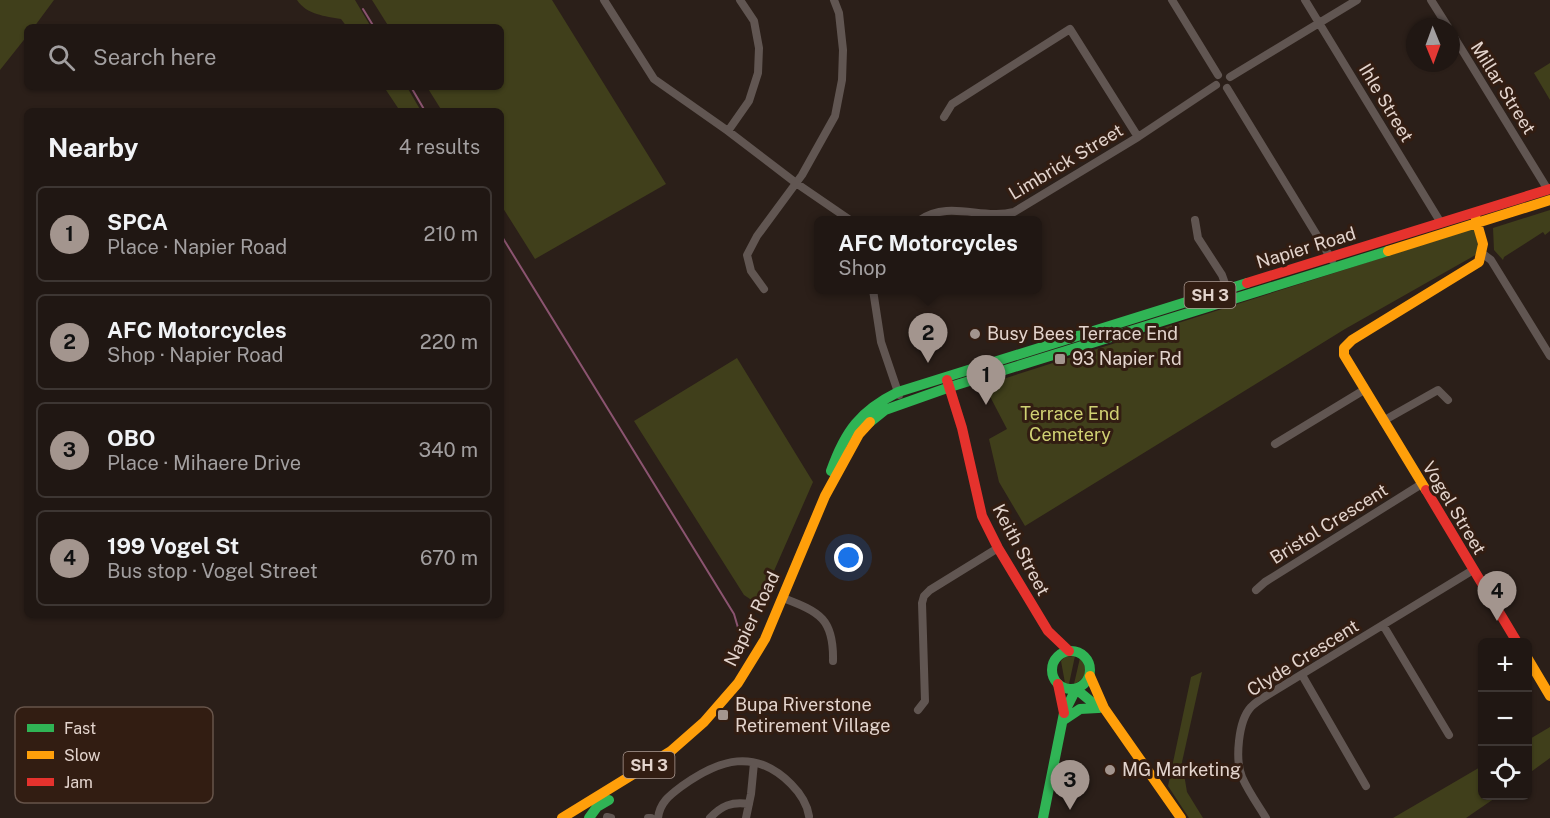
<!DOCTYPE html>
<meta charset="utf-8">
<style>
:root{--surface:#201713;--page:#28201c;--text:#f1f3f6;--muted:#a29fa0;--line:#3d3633;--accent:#a3958e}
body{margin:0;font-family:"Public Sans",sans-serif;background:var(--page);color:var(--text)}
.controls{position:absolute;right:18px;bottom:18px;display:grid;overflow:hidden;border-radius:9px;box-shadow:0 2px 4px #0004}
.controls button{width:54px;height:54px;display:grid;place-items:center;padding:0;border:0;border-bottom:2px solid var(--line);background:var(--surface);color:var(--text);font:30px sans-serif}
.compass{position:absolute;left:1406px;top:18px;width:54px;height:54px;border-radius:50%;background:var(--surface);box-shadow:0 2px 4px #0004;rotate:179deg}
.you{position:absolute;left:849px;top:558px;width:21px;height:21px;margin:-15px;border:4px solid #fff;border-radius:50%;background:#1a73e8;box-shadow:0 0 0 9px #1a73e833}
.badge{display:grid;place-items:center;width:39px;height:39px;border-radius:50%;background:var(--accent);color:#111;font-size:20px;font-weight:700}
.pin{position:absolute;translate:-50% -50px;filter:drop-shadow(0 2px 3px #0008)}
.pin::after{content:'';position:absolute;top:32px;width:21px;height:18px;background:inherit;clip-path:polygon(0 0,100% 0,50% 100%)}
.popup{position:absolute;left:814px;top:216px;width:228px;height:78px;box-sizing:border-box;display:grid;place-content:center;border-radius:9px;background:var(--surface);filter:drop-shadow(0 2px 4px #0005);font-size:20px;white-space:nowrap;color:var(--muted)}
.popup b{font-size:22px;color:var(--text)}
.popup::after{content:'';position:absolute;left:50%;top:100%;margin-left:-12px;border:12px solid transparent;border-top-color:var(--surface)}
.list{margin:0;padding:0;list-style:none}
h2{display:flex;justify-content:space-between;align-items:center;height:78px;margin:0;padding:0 24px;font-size:26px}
h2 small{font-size:20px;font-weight:400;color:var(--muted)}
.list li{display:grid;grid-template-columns:39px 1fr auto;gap:18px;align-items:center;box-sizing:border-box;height:96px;margin:0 12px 12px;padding:0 12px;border:2px solid var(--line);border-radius:9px}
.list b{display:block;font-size:22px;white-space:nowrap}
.list p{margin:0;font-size:20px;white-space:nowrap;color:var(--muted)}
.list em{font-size:20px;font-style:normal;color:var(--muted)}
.icon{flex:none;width:33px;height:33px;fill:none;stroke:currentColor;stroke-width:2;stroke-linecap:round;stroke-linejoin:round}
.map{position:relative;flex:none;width:1550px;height:818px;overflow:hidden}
.search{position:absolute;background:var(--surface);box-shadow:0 2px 4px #0004;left:24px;top:24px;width:480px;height:66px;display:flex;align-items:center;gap:15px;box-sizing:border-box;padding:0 21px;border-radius:9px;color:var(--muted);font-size:22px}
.panel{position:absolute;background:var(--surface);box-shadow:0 2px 4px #0004;left:24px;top:108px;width:480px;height:510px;border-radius:9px}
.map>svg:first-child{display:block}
.green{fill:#403f1b}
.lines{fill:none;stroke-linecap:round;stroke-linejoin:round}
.stream{stroke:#8b5470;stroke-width:2}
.street{stroke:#615652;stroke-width:8}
.fast{stroke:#30b455;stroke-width:10}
.slow{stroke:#ff9f0a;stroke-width:10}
.jam{stroke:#e5322d;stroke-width:10}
.poi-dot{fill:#a3958e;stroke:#321d12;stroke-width:2}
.labels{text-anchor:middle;stroke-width:6;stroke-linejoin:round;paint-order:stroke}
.shield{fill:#321d12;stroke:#ae9d95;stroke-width:1.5}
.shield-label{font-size:16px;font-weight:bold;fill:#e3d4cd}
.street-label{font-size:18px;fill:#e3d4cd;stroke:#321d12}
.poi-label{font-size:18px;fill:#e3d4cd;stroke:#321d12;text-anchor:start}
.park-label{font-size:18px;fill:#d0d173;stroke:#321d12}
.key{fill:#321d12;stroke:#67544a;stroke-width:1.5}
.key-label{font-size:16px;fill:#e3d4cd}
</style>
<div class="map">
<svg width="1550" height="818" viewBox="0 0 1550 818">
<rect width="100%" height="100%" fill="#2b1f19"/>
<path class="green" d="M 0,0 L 54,0 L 34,27 L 27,27 L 27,36 L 0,70 Z
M 297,0 L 355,0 L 371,27 L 347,27 L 341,19 C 325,16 307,15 297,0 Z
M 372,0 L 552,0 L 666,184 L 535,259 L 501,205 L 501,111 L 442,111 L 427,87 L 501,87 L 501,27 L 389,27 Z
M 1550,63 L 1550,100 L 1534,73 Z
M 384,87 L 407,87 L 421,111 L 400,111 Z
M 1550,210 L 1550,231 L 1545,235 L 1543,232 L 1504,257 L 1503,260 L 1494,250 L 1493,228 Z
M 1475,228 L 1479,253 L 1345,329 L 1025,526 L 999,482 L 989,439 L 1007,429 L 984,385 Z
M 737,358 L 813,482 L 759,605 L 744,595 L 634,421 Z
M 1075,656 L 1069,684 L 1065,683 L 1061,661 L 1065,657 Z
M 1080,658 C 1089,669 1086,679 1074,684 Z
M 1202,672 L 1182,762 L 1187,792 L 1203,818 L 1189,818 L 1168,786 L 1191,677 Z
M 1550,727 L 1550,758 L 1528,774 L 1528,740 Z
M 1482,766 L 1482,796 L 1498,796 L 1466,818 L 1393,818 Z"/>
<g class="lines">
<path class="stream" d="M 363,9 L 374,27
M 411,87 L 425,111
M 501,235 L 734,614 L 739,631"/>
<path class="street" d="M 604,0 L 654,79 L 728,131 L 796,183 L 850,220
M 1172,0 L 1218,75
M 1305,0 L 1441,223
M 1431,0 L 1448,27
M 1451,32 L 1548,190
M 1230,77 L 1357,0
M 1227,88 L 1332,260
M 944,117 L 952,104 L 1070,29 L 1138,137
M 728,131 L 749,101 L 758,73 L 759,48 L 754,21 L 740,0
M 920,220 C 949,200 982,220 1014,212 L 1138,137 L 1216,85
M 1195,220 L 1198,238 L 1222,275 L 1227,289
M 1483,254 L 1491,260 L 1550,356
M 764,289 L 751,271 L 747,255 L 757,236 L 802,175 L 835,116 L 842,80 L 843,50 L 839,13 L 834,0
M 873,290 L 881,342 L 899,395
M 1383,421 L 1438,390 L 1448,400
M 1275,444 L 1364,390
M 1256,590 L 1265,582 L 1420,485
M 783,598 C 820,612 834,619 833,661
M 1383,625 L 1449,735
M 1302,675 L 1366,786
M 918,710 L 925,701 L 922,603 L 924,596 L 930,590 L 998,548
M 607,817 L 611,818
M 648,818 L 651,818
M 658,818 C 660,802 670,795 682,786 C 720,759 755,748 791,784 C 800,793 807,803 809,816
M 710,818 C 721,806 732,801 749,804
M 746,818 L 751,794 L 754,763
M 1266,818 C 1258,805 1248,791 1242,777 C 1235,760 1238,721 1251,707 C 1255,703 1261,699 1266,696 L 1473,570"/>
<path class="fast" d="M 870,422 L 885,410 L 950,387 L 1388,251
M 831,471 C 845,431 860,411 898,392 L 1247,283
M1052 670a19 19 0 1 1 38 0a19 19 0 1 1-38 0Z
M 1076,689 L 1099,708
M 1065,719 L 1080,709 L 1098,708
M 589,818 L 597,807 L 609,800
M 1043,818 L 1064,713 L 1076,689"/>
<path class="slow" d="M 1388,251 L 1550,200
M 1426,490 L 1344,355 L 1344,348 L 1352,340 L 1479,262 L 1483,244 L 1475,216
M 1528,659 L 1550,696
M 1090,676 L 1104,708 L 1181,818
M 562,818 L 671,751 L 704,722 L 738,683 L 765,639 L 825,496 L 859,434 L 870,422"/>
<path class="jam" d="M 1247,283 L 1550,189
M 947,380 L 962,428 L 982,516 L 998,548 L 1048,631 L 1069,651
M 1426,490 L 1517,642
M 1058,684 L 1064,713"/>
</g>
<g class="poi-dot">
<circle cx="975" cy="334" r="6"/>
<rect x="1054" y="353" width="12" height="12" rx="3"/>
<rect x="717" y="709" width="12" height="12" rx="3"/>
<circle cx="1110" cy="770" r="6"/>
</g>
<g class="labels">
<g class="shield">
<rect x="1184.5" y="282" width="51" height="26" rx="4.5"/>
<rect x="623.5" y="752" width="51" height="26" rx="4.5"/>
</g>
<g class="shield-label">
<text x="1210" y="301">SH 3</text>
<text x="649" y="771">SH 3</text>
</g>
<g class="street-label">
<text transform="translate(1503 88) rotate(58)" y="6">Millar Street</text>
<text transform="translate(1386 103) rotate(59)" y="6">Ihle Street</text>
<text transform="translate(1066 162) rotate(-31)" y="6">Limbrick Street</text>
<text transform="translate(1306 248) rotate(-17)" y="6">Napier Road</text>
<text transform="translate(1454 508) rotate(59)" y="6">Vogel Street</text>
<text transform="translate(1329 524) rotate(-32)" y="6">Bristol Crescent</text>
<text transform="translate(1021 550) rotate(62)" y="6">Keith Street</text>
<text transform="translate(752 619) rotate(-64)" y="6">Napier Road</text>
<text transform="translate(1303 658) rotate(-32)" y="6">Clyde Crescent</text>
</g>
<g class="poi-label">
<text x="987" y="340">Busy Bees Terrace End</text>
<text x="1072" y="365">93 Napier Rd</text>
<text x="735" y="711">Bupa Riverstone<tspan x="735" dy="21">Retirement Village</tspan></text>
<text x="1122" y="776">MG Marketing</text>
</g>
<g class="park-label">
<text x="1070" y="420">Terrace End<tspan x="1070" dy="21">Cemetery</tspan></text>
</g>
</g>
<rect x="15" y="707" width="198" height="96" rx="9" class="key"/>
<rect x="27" y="724" width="27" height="8" fill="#30b455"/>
<rect x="27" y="751" width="27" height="8" fill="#ff9f0a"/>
<rect x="27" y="778" width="27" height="8" fill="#e5322d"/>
<g class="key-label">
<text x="64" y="734">Fast</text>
<text x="64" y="761">Slow</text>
<text x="64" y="788">Jam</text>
</g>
</svg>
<div class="controls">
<button>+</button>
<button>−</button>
<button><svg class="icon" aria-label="locate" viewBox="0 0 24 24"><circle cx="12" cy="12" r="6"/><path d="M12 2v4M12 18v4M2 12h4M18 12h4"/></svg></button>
</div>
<svg class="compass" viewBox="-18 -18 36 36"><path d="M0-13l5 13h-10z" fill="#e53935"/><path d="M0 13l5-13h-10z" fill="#a29fa0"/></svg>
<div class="you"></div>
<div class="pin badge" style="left:986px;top:405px">1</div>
<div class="pin badge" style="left:928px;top:363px">2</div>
<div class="popup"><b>AFC Motorcycles</b>Shop</div>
<div class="pin badge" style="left:1070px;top:810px">3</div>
<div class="pin badge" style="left:1497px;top:621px">4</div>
<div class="search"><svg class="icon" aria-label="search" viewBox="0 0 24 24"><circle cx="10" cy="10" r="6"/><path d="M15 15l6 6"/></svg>Search here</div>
<section class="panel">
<h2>Nearby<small>4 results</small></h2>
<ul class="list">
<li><span class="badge">1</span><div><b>SPCA</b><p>Place · Napier Road</p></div><em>210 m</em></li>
<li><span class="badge">2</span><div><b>AFC Motorcycles</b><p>Shop · Napier Road</p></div><em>220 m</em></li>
<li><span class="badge">3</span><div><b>OBO</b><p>Place · Mihaere Drive</p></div><em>340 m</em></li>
<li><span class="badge">4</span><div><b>199 Vogel St</b><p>Bus stop · Vogel Street</p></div><em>670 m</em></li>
</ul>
</section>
</div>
